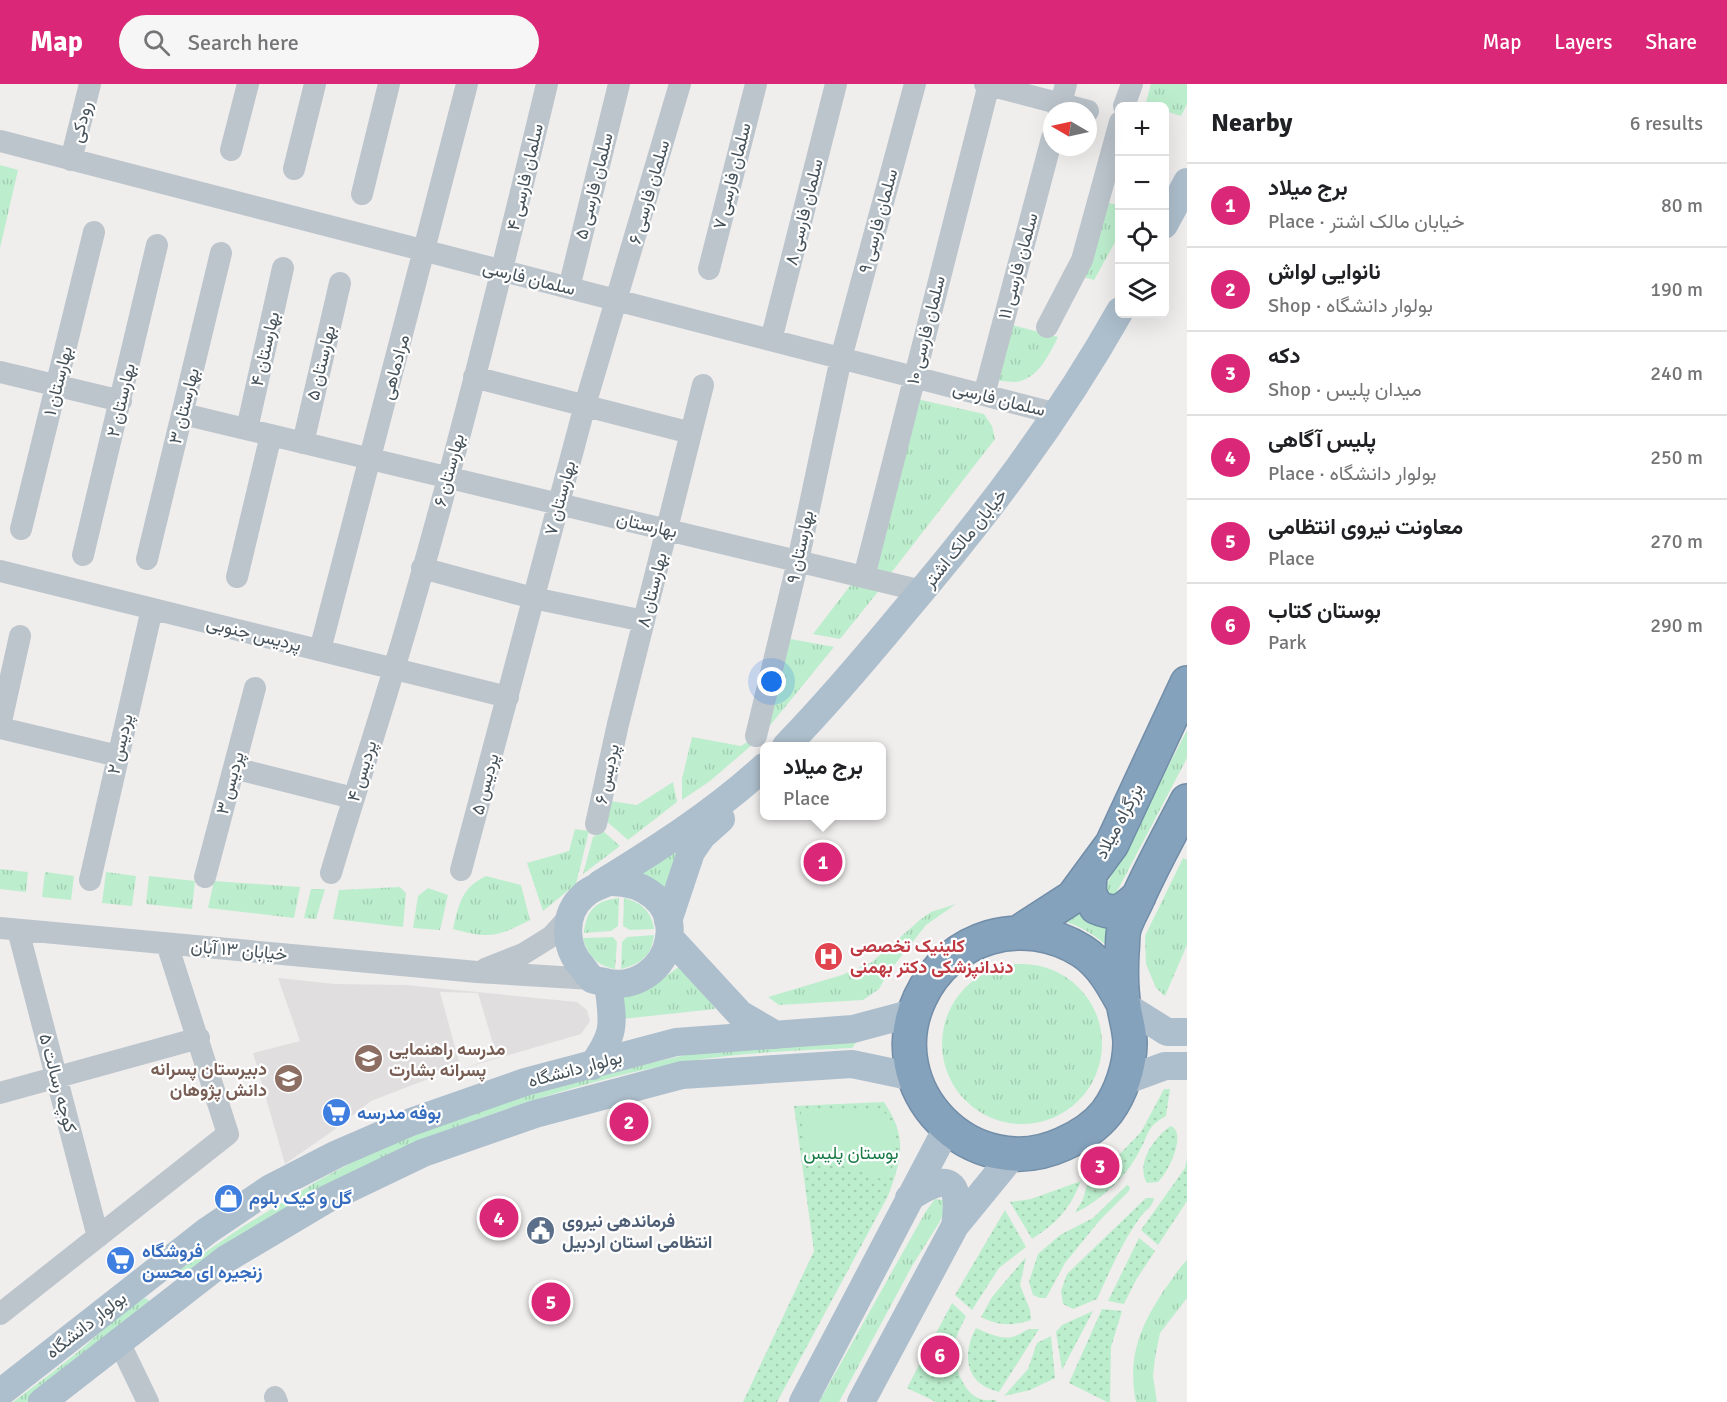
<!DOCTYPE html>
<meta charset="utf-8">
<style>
:root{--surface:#fff;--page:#f6f6f6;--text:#202124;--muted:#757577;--line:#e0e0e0;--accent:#db2777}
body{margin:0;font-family:Signika,Vazirmatn,sans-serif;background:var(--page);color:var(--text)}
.controls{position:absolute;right:18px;top:18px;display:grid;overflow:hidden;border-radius:9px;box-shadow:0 6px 24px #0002}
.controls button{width:54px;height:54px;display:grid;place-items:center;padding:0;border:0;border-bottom:2px solid var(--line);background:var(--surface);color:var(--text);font:30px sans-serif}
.compass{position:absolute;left:1043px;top:18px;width:54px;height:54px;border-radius:50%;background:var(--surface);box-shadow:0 6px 24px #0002;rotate:279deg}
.you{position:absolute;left:772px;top:598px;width:21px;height:21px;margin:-15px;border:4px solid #fff;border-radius:50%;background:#1a73e8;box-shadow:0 0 0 9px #1a73e833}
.badge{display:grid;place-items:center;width:39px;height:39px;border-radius:50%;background:var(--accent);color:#fff;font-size:20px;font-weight:700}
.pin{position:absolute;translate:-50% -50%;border:3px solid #fff;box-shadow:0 2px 6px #0006}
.popup{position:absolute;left:760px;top:658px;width:126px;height:78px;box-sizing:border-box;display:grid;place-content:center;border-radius:9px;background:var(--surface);filter:drop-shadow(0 2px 4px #0005);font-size:20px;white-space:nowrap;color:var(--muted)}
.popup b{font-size:22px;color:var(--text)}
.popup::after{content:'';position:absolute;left:50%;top:100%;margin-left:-12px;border:12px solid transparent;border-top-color:var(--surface)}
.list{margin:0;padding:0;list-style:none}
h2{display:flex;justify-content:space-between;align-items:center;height:78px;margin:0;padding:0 24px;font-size:26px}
h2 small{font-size:20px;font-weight:400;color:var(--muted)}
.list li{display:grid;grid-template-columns:39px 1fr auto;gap:18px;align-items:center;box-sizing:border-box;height:84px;padding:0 24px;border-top:2px solid var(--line)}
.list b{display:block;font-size:22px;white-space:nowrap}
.list p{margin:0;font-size:20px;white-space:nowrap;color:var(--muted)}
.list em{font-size:20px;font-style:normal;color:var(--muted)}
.icon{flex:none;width:33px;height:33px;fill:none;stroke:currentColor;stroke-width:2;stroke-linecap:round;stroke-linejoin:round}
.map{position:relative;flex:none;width:1187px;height:1318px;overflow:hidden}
header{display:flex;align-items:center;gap:36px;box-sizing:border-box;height:84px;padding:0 30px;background:var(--accent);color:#fff}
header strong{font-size:28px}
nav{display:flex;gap:33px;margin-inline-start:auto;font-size:21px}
.search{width:420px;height:54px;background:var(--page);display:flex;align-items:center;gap:15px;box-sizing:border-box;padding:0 21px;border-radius:33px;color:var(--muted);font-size:22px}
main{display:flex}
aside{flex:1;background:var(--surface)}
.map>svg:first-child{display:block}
.education{fill:#e1dedf;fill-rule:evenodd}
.grass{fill:url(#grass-tufts)}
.park{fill:url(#park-dots)}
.garden{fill:#bceecd}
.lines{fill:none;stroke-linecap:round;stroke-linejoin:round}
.highway-casing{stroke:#718da7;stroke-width:36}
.minor{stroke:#bcc5cc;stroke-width:22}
.major{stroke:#adbecc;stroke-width:28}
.highway{stroke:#85a2bc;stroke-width:33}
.labels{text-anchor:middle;stroke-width:4.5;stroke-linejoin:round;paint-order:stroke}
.street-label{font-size:18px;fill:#46525a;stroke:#fff}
.health-label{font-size:18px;font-weight:bold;fill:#be3a42;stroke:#fff;text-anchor:start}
.education-label{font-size:18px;font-weight:bold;fill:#785e54;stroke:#fff;text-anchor:start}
.shop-label{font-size:18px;font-weight:bold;fill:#366cbe;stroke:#fff;text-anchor:start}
.park-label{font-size:18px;fill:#187a45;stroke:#fff}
.service-label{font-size:18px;font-weight:bold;fill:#4e5e75;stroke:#fff;text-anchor:start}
</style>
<header>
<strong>Map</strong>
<div class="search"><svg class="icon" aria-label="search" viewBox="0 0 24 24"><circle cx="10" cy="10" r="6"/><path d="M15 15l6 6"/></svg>Search here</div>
<nav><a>Map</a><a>Layers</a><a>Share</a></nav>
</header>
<main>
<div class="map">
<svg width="1187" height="1318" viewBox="0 0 1187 1318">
<defs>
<pattern id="grass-tufts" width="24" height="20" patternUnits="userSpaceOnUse" patternTransform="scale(1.5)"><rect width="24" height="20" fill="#bceecd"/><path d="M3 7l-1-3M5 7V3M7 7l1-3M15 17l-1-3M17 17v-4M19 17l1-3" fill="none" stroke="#a3ceb2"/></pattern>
<pattern id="park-dots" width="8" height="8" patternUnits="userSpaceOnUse" patternTransform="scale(1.5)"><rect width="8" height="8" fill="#bceecd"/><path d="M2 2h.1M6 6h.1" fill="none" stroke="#a3ceb2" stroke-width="1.8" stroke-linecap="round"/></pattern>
</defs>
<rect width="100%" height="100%" fill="#f0eded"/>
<path class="education" d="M 278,894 L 335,900 L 406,901 L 577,918 L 587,926 L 590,937 L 581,950 L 451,988 L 433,986 L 436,992 L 371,1017 L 334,1046 L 285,1080 L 253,969 L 300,957 ZM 440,908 L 478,909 L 497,973 L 461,985 Z"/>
<path class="grass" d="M 1151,0 L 1187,0 L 1187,20 L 1181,32 L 1165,27 L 1164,22 L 1145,22 Z
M 0,81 L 18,86 L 0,164 Z
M 1108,119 L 1119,121 L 1119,151 L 1094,196 L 1080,192 Z
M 1012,241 L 1058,253 C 1049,271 1038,295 1016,298 C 1010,298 1003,297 996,296 Z
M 917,315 L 984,330 L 992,342 L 995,355 L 891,489 L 871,483 Z
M 853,498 L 881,504 L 840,555 L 813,550 Z
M 785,554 L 834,563 L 759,655 Z
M 1187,646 L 1187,674 L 1113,815 L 1105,807 L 1108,798 Z
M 692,653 L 741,662 L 750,656 L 752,661 L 710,697 L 682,716 L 682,695 Z
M 673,698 L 677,718 L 628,756 L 604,735 L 610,717 L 637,721 Z
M 575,745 L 589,747 L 576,800 L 543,827 L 527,779 L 569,767 Z
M 603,747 L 620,762 L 583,790 L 593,753 Z
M 683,757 L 670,811 L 640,788 Z
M 1183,774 L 1187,776 L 1187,861 L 1165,912 L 1156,904 L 1146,880 L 1145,852 Z
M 0,785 L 28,788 L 26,808 L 0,805 Z
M 45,788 L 74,792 L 71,816 L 42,813 Z
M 106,788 L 136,792 L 132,822 L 102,819 Z
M 149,792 L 195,797 L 192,825 L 146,820 Z
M 486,792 L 521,801 L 530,836 C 497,853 490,855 453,845 C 459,820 461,804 486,792 Z
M 214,797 L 300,803 L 294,834 L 208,824 Z
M 400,803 L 406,809 L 403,843 L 333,835 L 339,806 Z
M 428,804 L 448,811 L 440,846 L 413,844 L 418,812 Z
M 311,805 L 325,805 L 316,835 L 304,834 Z
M 619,814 L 618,842 L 611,847 L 584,849 C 586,826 597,816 619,814 Z
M 624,814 C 641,818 652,828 654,845 L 630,846 L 623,842 Z
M 1078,817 L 1119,834 L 1111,865 C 1095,851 1081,842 1060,836 Z
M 956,820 L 926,841 L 888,889 L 879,905 L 863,916 L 779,921 L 768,913 L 842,891 L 872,878 L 921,835 L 931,828 Z
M 654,851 C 652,872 640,880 621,885 L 622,858 L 627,853 Z
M 613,853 L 617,858 L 615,885 C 596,881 588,872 583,854 Z
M 686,877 L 715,925 L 622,935 L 618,912 C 644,907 666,894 686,877 Z
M942 960a80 80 0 1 1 160 0a80 80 0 1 1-160 0Z
M 853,956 L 856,959 L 852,964 C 799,966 740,969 689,977 C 607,991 526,1017 448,1046 L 179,1197 L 175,1195 L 178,1187 L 242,1143 L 319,1096 L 364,1072 L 403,1054 L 524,1012 L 650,979 L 694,969 Z
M 935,1115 L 943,1116 L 945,1125 L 939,1139 L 912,1182 L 839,1318 L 819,1318 L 926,1127 Z
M 1187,1176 L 1187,1214 L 1160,1249 L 1155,1274 L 1153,1292 L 1157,1318 L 1136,1318 C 1127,1273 1140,1243 1164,1206 C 1172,1196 1178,1185 1187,1176 Z
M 146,1214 L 150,1218 L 146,1226 L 27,1318 L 13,1318 C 37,1300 61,1282 84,1263 C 98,1251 130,1218 146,1214 Z"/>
<path class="park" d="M 1164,1005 L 1170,1005 L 1166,1032 C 1145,1044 1150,1049 1139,1068 C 1126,1093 1100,1117 1075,1129 L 1083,1115 L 1089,1094 L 1115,1075 L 1141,1048 Z
M 884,1018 C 908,1054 902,1074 888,1112 L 777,1318 L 743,1318 L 814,1167 L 794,1022 Z
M 1171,1042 C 1187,1049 1169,1088 1158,1098 L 1147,1099 C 1135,1080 1155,1052 1171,1042 Z
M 1187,1075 L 1187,1117 L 1158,1161 L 1141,1146 L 1185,1084 Z
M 1081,1097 C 1069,1126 1058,1138 1032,1155 L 1010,1118 L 1031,1115 Z
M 1127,1101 L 1130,1103 L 1129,1107 L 1100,1136 L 1065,1179 L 1046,1214 L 1040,1214 L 1033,1211 L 1029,1198 L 1038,1170 L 1060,1151 L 1093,1134 Z
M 1146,1114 L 1154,1114 C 1153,1122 1146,1126 1141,1132 C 1122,1158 1110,1187 1097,1215 L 1073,1225 L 1063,1220 L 1061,1207 L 1067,1190 Z
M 1005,1126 L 1026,1163 L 999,1184 L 972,1226 L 955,1211 Z
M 1139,1154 L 1155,1167 L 1136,1196 L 1124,1220 L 1108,1217 Z
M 1026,1173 L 1020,1201 L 1030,1226 L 1031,1236 C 1011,1242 999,1242 981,1233 L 992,1213 Z
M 952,1219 L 966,1232 C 962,1241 957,1249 955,1259 C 952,1276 961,1306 978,1314 C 983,1317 990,1316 997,1316 L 995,1318 L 936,1318 L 907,1304 Z
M 1102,1225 L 1122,1227 L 1111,1263 L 1110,1318 L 1107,1318 L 1069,1299 Z
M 1093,1227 L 1062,1286 L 1056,1248 L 1062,1241 Z
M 976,1244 C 987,1249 1004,1257 1015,1252 C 1028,1247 1022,1245 1039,1245 L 999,1308 C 993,1306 986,1304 981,1300 C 963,1286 966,1262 976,1244 Z
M 1051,1252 L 1055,1294 L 1030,1306 L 1004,1312 L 1028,1285 L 1037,1259 Z"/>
<path class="garden" d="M 883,1026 L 893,1044 L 895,1067 L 887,1097 L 806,1069 L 801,1028 Z"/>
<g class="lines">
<defs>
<path id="highway" d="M 1090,790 L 1089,808 L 1096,823 C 1117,832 1122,828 1139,812
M 1019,848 L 1073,813 L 1112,760 L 1187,599
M 1124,921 C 1113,901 1102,880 1082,867 C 1023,830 949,852 920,914 C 877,1005 972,1102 1063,1060 C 1079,1053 1096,1042 1107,1028 C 1121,1009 1130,982 1130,959 C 1130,947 1126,935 1124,923 C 1121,905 1121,886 1122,868 C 1123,861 1122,852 1124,845 C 1127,835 1133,825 1137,816 C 1152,782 1170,750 1187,717"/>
</defs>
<use href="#highway" class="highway-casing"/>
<path class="minor" d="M 985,0 L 1088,27
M 1124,22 L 1132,0
M 1059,27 L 1066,0
M 0,57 L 1057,330
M 231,66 L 248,0
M 71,76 L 90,0
M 294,85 L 315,0
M 362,110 L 389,0
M 709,185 L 756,0
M 569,204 L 619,0
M 1047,243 L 1082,176 L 1120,38
M 771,256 L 836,0
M 0,288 L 121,317
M 474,293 L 691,349
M 984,311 L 1052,54
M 183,330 L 922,507
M 247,345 L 283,184
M 303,359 L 340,199
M 21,445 L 94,148
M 83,471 L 157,161
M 147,475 L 221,169
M 422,484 L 533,514 L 644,537
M 0,487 L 508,613
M 237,493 L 271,351
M 864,493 L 989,0
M 320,566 L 467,0
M 0,642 L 20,552
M 0,644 L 118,672
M 756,652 L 798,477 L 841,274 L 915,0
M 234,684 L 353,714
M 596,740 L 618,640 L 703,301
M 461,786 L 585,321 L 680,0
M 331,789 C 351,721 374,653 394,585 C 452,392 500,196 547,0
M 205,793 L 255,604
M 90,796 L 152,525
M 0,844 L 477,888 L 592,895
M 18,846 L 98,1153
M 485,885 L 523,870 L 552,852 L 571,831
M 0,1009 L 199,954
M 0,1230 L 228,1050 L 167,860
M 119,1258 L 148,1318
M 275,1313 L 277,1318"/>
<path class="major" d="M 1164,141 L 1187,98
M 786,662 C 827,620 865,575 903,529 C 984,434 1058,337 1120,227
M 609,798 C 642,797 675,817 669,855 C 664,885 635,906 605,898 C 602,897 595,897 592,895 C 589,892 585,887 583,884 C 564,864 562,830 584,811 C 591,804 600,802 609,798 Z
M 600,800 C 657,765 715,728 764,683
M 668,837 L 691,768 L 702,752 L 721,735
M 669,853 L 740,930 L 776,951
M 1124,921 L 1167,948 L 1187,948
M 592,982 C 617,947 613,940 608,899
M 1124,997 L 1165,982 L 1187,982
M 909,1114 C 949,1087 962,1096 955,1142
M 0,1309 L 207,1147 L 269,1105 L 337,1070 L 411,1038 L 525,998 L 676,958 L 853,945 L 913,929
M 42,1318 L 226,1175 L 327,1115 L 423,1069 L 535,1030 L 682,991 L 852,980 L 914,993
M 803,1318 L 947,1044
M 861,1318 L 955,1142 L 1013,1071"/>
<use href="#highway" class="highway"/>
</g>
<defs>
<symbol id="hospital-disc" viewBox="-11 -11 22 22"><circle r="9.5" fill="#e0444e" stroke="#fff"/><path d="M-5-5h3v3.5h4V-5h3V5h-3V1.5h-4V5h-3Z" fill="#fff"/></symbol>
<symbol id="school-disc" viewBox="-11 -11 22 22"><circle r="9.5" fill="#8d6e63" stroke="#fff"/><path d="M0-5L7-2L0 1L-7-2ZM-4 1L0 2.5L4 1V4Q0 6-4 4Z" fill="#fff"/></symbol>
<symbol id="supermarket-disc" viewBox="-11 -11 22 22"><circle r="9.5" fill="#3f7fe0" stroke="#fff"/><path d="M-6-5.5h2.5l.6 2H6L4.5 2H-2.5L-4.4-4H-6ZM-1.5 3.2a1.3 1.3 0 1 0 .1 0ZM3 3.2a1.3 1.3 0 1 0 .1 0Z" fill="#fff"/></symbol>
<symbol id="shop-disc" viewBox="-11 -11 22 22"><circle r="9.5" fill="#3f7fe0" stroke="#fff"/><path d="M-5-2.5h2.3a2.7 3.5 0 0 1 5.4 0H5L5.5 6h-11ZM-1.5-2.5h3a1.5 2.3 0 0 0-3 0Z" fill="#fff"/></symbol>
<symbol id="civic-disc" viewBox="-11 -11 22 22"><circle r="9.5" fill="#5c6f8a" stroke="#fff"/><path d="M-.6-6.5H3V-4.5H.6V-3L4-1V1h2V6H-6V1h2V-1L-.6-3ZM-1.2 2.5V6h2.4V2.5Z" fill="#fff"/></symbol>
</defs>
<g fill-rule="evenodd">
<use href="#hospital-disc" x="812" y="856" width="33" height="33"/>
<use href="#school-disc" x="352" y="958" width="33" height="33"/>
<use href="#school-disc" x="272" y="978" width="33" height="33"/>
<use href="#supermarket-disc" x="320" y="1012" width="33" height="33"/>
<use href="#shop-disc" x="212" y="1098" width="33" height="33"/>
<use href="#civic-disc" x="524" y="1130" width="33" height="33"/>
<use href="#supermarket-disc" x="104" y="1160" width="33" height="33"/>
</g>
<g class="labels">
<g class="street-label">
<text transform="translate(81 38) rotate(-76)" y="6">رودکی</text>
<text transform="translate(732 92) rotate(-76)" y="6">سلمان فارسی ۷</text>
<text transform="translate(525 93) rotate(-77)" y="6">سلمان فارسی ۴</text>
<text transform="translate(594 102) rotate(-76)" y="6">سلمان فارسی ۵</text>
<text transform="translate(649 108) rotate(-74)" y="6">سلمان فارسی ۶</text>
<text transform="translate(804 128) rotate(-76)" y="6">سلمان فارسی ۸</text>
<text transform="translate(878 137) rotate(-75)" y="6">سلمان فارسی ۹</text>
<text transform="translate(1018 182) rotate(-75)" y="6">سلمان فارسی ۱۱</text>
<text transform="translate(529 194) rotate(14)" y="6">سلمان فارسی</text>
<text transform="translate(926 246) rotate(-76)" y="6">سلمان فارسی ۱۰</text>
<text transform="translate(265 265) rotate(-77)" y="6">بهارستان ۴</text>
<text transform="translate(321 279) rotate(-77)" y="6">بهارستان ۵</text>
<text transform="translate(395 283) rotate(-75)" y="6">مرادماهی</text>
<text transform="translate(58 297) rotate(-76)" y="6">بهارستان ۱</text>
<text transform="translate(999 315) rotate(14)" y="6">سلمان فارسی</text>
<text transform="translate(121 316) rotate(-77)" y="6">بهارستان ۲</text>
<text transform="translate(184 322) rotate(-76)" y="6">بهارستان ۳</text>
<text transform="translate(449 386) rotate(-75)" y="6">بهارستان ۶</text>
<text transform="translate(560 414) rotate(-75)" y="6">بهارستان ۷</text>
<text transform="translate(647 441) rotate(13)" y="6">بهارستان</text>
<text transform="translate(965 454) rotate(-51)" y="6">خیابان مالک اشتر</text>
<text transform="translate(800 463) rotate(-78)" y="6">بهارستان ۹</text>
<text transform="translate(652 506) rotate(-76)" y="6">بهارستان ۸</text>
<text transform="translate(254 550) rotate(14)" y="6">پردیس جنوبی</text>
<text transform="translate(120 660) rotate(-77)" y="6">پردیس ۲</text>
<text transform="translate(362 687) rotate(-73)" y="6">پردیس ۴</text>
<text transform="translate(607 690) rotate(-78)" y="6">پردیس ۶</text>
<text transform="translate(230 699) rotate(-75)" y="6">پردیس ۳</text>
<text transform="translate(485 700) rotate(-75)" y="6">پردیس ۵</text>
<text transform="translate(1119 737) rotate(-62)" y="6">بزرگراه میلاد</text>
<text transform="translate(239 866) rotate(5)" y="6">خیابان ۱۳ آبان</text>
<text transform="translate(575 985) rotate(-15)" y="6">بولوار دانشگاه</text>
<text transform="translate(58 999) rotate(75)" y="6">کوچه رسالت ۵</text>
<text transform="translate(86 1241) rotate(-38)" y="6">بولوار دانشگاه</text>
</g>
<g class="health-label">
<text x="850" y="868">کلینیک تخصصی<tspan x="850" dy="21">دندانپزشکی دکتر بهمنی</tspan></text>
</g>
<g class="education-label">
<text x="389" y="971">مدرسه راهنمایی<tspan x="389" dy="21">پسرانه بشارت</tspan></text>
<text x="267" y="991" text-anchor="end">دبیرستان پسرانه<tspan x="267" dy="21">دانش پژوهان</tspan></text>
</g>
<g class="shop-label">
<text x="357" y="1035">بوفه مدرسه</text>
<text x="249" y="1120">گل و کیک بلوم</text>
<text x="142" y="1173">فروشگاه<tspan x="142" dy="21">زنجیره ای محسن</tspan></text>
</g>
<g class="park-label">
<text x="851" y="1075">بوستان پلیس</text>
</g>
<g class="service-label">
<text x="562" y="1143">فرماندهی نیروی<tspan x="562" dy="21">انتظامی استان اردبیل</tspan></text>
</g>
</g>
</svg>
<div class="controls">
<button>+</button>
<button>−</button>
<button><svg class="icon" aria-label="locate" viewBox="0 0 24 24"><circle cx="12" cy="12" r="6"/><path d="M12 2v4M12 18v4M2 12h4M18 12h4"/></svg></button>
<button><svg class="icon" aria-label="layers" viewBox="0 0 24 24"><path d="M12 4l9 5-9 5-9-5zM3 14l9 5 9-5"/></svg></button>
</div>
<svg class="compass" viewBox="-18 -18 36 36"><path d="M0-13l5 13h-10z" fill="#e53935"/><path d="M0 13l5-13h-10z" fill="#757577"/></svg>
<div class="you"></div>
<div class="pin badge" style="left:823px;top:778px">1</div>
<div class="popup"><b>برج میلاد</b>Place</div>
<div class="pin badge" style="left:629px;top:1038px">2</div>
<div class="pin badge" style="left:1100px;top:1082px">3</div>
<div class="pin badge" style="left:499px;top:1134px">4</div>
<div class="pin badge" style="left:551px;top:1218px">5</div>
<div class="pin badge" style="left:940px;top:1271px">6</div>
</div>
<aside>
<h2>Nearby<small>6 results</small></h2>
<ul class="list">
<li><span class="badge">1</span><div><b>برج میلاد</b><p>Place · خیابان مالک اشتر</p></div><em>80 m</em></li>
<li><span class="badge">2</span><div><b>نانوایی لواش</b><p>Shop · بولوار دانشگاه</p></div><em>190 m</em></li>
<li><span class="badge">3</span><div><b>دکه</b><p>Shop · میدان پلیس</p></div><em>240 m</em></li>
<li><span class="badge">4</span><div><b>پلیس آگاهی</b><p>Place · بولوار دانشگاه</p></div><em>250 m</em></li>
<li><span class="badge">5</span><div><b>معاونت نیروی انتظامی</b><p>Place</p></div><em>270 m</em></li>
<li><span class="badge">6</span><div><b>بوستان کتاب</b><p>Park</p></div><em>290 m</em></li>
</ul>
</aside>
</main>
